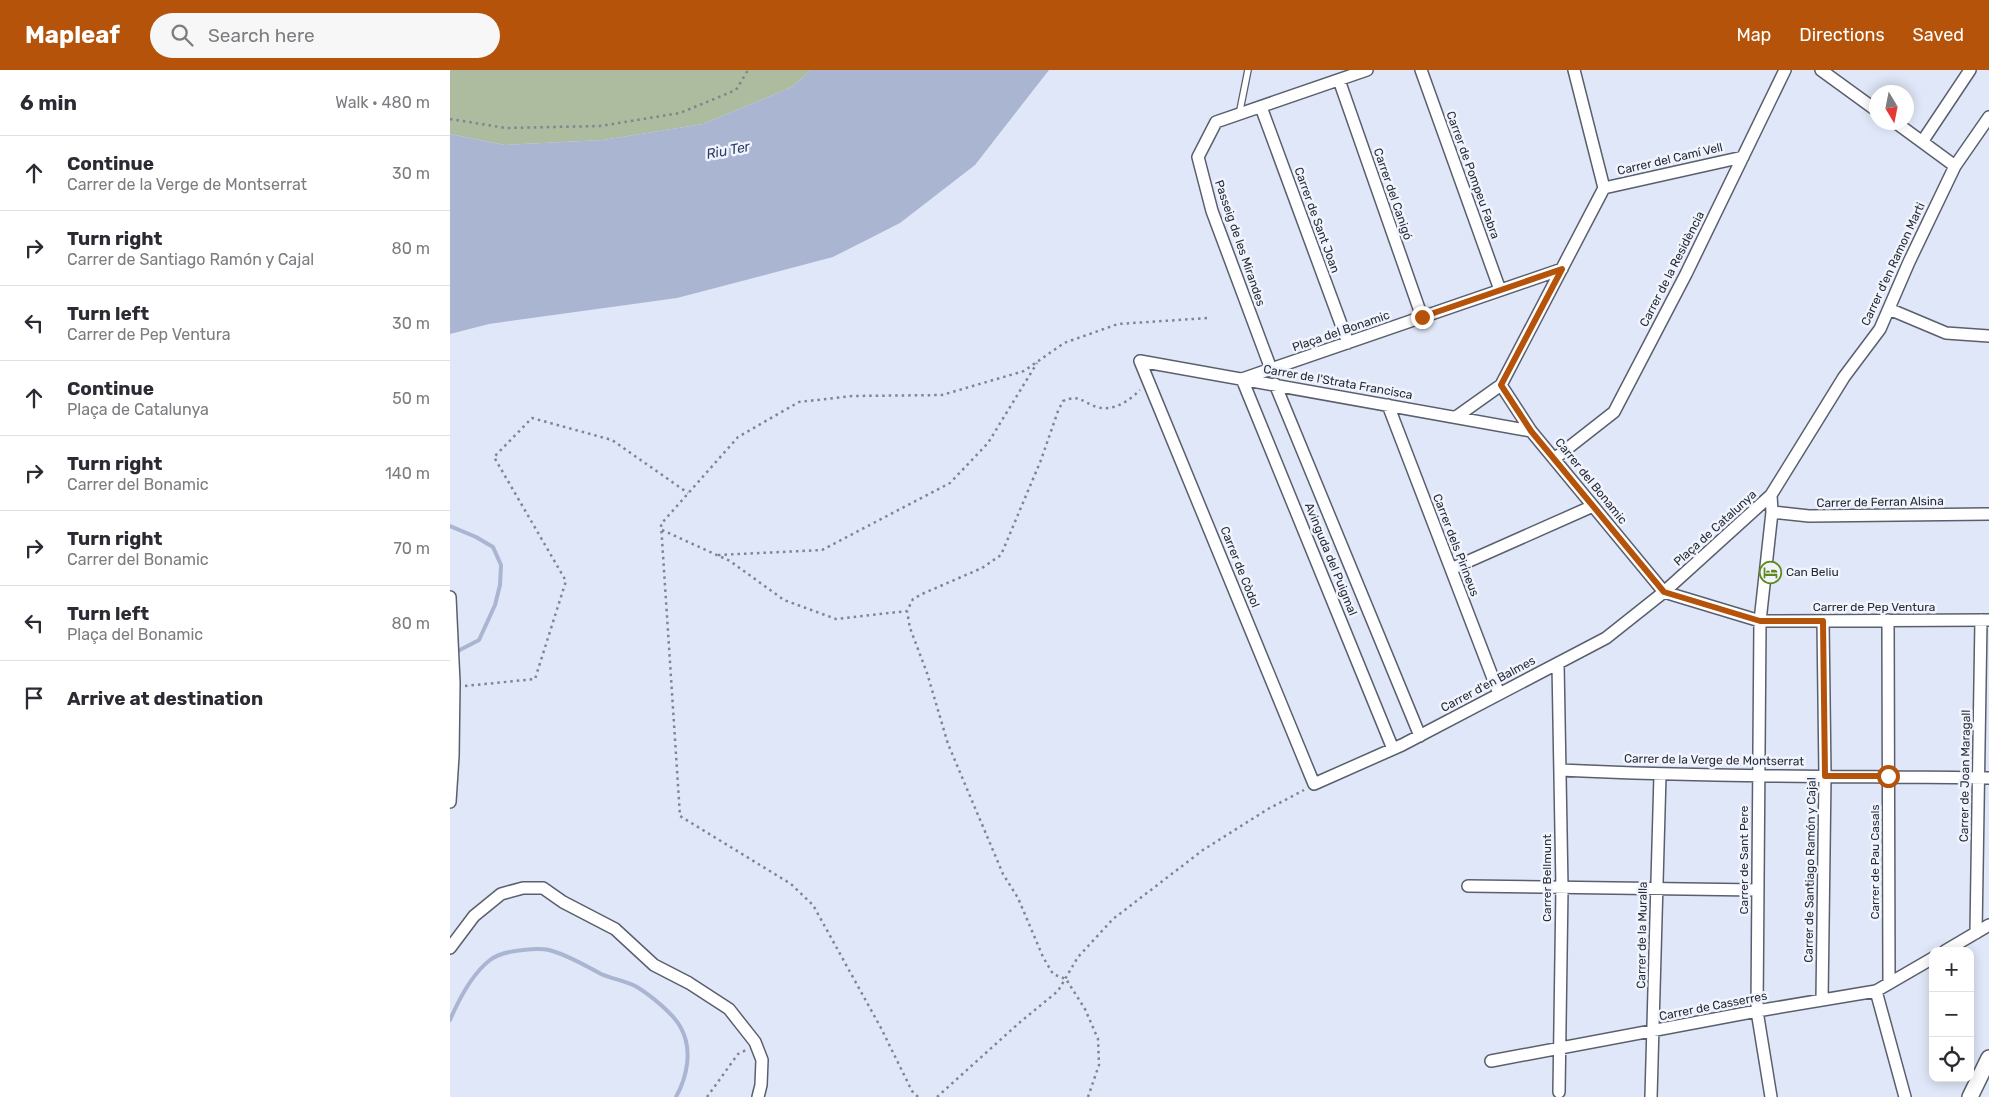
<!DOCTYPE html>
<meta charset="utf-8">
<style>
:root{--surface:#fff;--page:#f7f7f7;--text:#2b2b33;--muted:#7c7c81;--line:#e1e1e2;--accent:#b45309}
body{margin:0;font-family:Rubik,sans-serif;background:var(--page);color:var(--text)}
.controls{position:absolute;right:15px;bottom:15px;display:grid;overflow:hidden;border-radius:10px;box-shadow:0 2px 12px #0003}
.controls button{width:45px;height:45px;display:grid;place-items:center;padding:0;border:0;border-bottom:1px solid var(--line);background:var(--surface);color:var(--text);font:25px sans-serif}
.compass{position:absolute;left:1419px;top:15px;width:45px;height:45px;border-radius:50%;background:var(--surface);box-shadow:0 2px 12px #0003;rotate:170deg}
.stop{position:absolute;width:15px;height:15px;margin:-11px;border:4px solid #b45309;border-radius:50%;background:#fff}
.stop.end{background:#b45309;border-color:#fff;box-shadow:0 1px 5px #0008}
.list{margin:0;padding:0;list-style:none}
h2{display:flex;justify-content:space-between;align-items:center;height:65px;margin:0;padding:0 20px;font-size:21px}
h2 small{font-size:16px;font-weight:400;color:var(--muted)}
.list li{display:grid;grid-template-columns:32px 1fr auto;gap:15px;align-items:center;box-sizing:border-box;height:75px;padding:0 20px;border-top:1px solid var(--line)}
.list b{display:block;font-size:19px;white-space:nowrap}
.list p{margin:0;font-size:16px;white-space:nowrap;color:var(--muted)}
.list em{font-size:16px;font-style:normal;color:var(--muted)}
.icon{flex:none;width:28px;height:28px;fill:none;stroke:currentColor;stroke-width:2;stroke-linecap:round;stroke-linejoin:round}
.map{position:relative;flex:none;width:1539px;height:1027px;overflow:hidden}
header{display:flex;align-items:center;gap:30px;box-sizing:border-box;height:70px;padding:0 25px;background:var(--accent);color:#fff}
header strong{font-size:24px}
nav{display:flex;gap:28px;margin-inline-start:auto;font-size:18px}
.search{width:350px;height:45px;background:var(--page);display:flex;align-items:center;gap:12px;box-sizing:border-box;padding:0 18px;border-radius:28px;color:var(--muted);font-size:19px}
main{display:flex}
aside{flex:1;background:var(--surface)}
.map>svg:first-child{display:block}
.forest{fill:#adbb9f}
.water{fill:#aab5d1}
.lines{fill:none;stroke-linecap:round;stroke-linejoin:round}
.stream{stroke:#aab5d1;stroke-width:4}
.service-casing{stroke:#5a5f6d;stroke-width:8}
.minor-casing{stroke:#5a5f6d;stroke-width:14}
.tertiary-casing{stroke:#5a5f6d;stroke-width:18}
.path{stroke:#808590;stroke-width:2.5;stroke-dasharray:2.5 4;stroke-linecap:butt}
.service{stroke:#fff;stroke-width:5.5}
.minor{stroke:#fff;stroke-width:11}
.tertiary{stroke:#fff;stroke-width:15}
.route{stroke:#b45309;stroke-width:6}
.labels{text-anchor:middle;stroke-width:5;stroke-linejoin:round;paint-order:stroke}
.street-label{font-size:12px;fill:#282b31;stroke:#f0f4ff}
.poi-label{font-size:12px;fill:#282b31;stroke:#f0f4ff;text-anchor:start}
.water-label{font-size:14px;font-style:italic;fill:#2d3b62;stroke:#f0f4ff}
</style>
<header>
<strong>Mapleaf</strong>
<div class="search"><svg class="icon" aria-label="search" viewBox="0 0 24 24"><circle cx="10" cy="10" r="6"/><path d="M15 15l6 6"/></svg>Search here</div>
<nav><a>Map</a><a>Directions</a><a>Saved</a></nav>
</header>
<main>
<aside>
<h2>6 min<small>Walk · 480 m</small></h2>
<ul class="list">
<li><svg class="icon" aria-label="ahead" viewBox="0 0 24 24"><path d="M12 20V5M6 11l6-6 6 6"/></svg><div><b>Continue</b><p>Carrer de la Verge de Montserrat</p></div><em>30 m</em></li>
<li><svg class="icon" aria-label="right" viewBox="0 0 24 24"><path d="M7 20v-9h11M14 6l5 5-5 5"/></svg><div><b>Turn right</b><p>Carrer de Santiago Ramón y Cajal</p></div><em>80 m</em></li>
<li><svg class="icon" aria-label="left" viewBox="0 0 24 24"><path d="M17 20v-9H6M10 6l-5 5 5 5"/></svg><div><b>Turn left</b><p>Carrer de Pep Ventura</p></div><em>30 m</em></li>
<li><svg class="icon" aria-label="ahead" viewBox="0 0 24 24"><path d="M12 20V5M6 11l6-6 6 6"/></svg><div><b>Continue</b><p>Plaça de Catalunya</p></div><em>50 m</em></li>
<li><svg class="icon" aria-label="right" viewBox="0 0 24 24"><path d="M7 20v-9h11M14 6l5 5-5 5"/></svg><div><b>Turn right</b><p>Carrer del Bonamic</p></div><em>140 m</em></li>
<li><svg class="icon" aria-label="right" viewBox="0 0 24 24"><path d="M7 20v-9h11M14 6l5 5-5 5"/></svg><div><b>Turn right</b><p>Carrer del Bonamic</p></div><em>70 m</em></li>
<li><svg class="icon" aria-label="left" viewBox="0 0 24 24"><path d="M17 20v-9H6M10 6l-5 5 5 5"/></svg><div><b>Turn left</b><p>Plaça del Bonamic</p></div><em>80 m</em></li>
<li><svg class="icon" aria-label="arrive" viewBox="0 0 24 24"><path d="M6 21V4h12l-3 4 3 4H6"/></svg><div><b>Arrive at destination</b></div></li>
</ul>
</aside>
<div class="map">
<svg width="1539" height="1027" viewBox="0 0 1539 1027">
<rect width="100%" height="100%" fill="#e0e7f8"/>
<path class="forest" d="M 0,0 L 361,0 L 342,17 L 253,54 L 153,70 L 55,75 L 0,64 Z"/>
<path class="water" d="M 361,0 L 599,0 L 525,95 L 450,153 L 383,187 L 227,228 L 39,254 L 0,264 L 0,64 L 55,75 L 153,70 L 253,54 L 342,17 Z"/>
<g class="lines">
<path class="stream" d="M 0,456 L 26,467 L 43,477 L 51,495 L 50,515 L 45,535 L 29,570 L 4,583
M 0,950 C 9,929 22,904 40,890 C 49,883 62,881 73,880 C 81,879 91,878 99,880 C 118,885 134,895 151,904 C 162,909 177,911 187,917 C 200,925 224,944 231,958 C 243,980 237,1007 226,1027"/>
<defs>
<path id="service" d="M 789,45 L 798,0"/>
<path id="minor" d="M 971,0 L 1050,220
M 1124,0 L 1154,118 L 1051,315 L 1081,361 L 1214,522
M 1371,0 L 1426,40
M 889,10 L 972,247
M 811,37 L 898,273
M 1445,52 L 1505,96
M 1472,72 L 1520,0
M 1154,118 L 1293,87
M 1439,239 L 1496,263 L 1539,266
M 690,291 L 864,714 L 952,675 L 1156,568 L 1214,522 L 1321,425 L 1394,307 L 1430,259 L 1459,192 L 1505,96 L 1539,47
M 690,291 L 1081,361
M 821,299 L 762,141 L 748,87 L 766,52 L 917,0
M 825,314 L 970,666
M 938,335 L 1049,624
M 1006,347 L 1051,315
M 1104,389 L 1164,342 L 1236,204 L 1335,0
M 1322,442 L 1359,446 L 1539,444
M 1001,499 L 1143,436
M 1214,522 L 1310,551 L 1539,550
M 0,527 L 4,613 L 3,686 L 0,732
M 1438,550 L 1439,913
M 1108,593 L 1112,818 L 1109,1022
M 943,679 L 792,309 L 1112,199
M 1110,700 C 1253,707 1396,706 1539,708
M 1018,816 L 1307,820
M 1526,863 L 1531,550
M 0,878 L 24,846 L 51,824 L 73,818 L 93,818 L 113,832 L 165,859 L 204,895 L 239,913 L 279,939 L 305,972 L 312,990 L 311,1015 L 308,1027
M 1495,881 L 1539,855
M 1426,921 L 1455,1027
M 1372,930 L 1375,706 L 1373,551
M 1041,991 L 1307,941 L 1426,921 L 1483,888
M 1201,1027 L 1210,705
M 1321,1027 L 1307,941 L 1310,551 L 1322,442 L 1321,425"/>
<path id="tertiary" d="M 1520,1027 L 1539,988"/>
</defs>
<use href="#service" class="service-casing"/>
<use href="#minor" class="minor-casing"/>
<use href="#tertiary" class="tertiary-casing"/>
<path class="path" d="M 0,49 L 56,58 L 150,56 L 230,43 L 286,20 L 298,0
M 212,460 L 280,491 L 334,530 L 386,549 L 457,541
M 268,485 L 372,480 L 500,413 L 538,373 L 587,293
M 15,616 L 85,609 L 116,511 L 44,387 L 82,348 L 162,370 L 238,423
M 257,1027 L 288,984 L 296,980
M 468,1027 L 462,1021 L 431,958 L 363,835 L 341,814 L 230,746 L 211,454 L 288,367 L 349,332 L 402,326 L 492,325 L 574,301 L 614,273 L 668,254 L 758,248
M 487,1027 L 569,953 L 608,921 L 628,887 L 663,849 L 753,780 L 818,739 L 854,720
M 638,1027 L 649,995 L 648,969 L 635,939 L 616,909 L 603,904 L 593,887 L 568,828 L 553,804 L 498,674 L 477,603 L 460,558 L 457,541 L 463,529 L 472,524 L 532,498 L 551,485 L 591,390 L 608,341 L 613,331 C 631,324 631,332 647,337 C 663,342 679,331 690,320"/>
<use href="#service" class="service"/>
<use href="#minor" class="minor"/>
<use href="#tertiary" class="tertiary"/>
</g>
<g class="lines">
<path class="route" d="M 972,247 L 1112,199 L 1051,315 L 1081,361 L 1214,522 L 1310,551 L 1373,551 L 1375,706 L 1438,706"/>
</g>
<defs>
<symbol id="hotel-ring" viewBox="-11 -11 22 22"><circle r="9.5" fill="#f0f4ff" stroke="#5e8918" stroke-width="1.5"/><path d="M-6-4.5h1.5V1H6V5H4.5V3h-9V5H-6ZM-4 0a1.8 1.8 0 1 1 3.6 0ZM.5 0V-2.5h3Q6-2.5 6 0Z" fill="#5e8918"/></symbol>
</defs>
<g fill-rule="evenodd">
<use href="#hotel-ring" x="1308" y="490" width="25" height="25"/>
</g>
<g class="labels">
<g class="street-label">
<text transform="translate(1220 89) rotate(-13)" y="4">Carrer del Camí Vell</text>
<text transform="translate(1023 105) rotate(70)" y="4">Carrer de Pompeu Fabra</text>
<text transform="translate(943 124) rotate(71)" y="4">Carrer del Canigó</text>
<text transform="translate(867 150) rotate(70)" y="4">Carrer de Sant Joan</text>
<text transform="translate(790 173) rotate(71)" y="4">Passeig de les Mirandes</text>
<text transform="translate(1443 194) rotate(-65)" y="4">Carrer d'en Ramon Marti</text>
<text transform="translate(1222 199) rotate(-63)" y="4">Carrer de la Residència</text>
<text transform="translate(891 261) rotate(-19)" y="4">Plaça del Bonamic</text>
<text transform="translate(888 312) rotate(10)" y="4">Carrer de l'Strata Francisca</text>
<text transform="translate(1141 411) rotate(51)" y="4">Carrer del Bonamic</text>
<text transform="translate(1430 432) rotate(-1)" y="4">Carrer de Ferran Alsina</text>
<text transform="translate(1265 458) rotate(-42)" y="4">Plaça de Catalunya</text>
<text transform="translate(1006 475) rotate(69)" y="4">Carrer dels Pirineus</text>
<text transform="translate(881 489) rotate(68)" y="4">Avinguda del Puigmal</text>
<text transform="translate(790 497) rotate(68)" y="4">Carrer de Còdol</text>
<text x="1424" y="541">Carrer de Pep Ventura</text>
<text transform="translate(1038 614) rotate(-28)" y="4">Carrer d'en Balmes</text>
<text transform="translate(1264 690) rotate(1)" y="4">Carrer de la Verge de Montserrat</text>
<text transform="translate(1515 706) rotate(-89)" y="4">Carrer de Joan Maragall</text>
<text transform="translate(1294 790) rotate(-90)" y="4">Carrer de Sant Pere</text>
<text transform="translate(1425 792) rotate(-90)" y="4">Carrer de Pau Casals</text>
<text transform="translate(1360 800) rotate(-89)" y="4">Carrer de Santiago Ramón y Cajal</text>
<text transform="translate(1097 808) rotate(-90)" y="4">Carrer Bellmunt</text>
<text transform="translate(1192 865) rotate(-89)" y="4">Carrer de la Muralla</text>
<text transform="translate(1263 936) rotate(-11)" y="4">Carrer de Casserres</text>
</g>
<g class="poi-label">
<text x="1336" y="506">Can Beliu</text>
</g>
<g class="water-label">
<text transform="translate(278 80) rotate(-11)" y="5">Riu Ter</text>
</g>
</g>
</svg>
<div class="controls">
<button>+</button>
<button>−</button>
<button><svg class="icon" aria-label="locate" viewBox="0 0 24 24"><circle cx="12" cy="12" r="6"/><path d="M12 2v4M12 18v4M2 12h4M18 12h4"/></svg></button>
</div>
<svg class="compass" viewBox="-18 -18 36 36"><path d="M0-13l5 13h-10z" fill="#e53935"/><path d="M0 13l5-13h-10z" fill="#7c7c81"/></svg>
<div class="stop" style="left:1438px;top:706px"></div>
<div class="stop end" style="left:972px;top:247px"></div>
</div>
</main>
